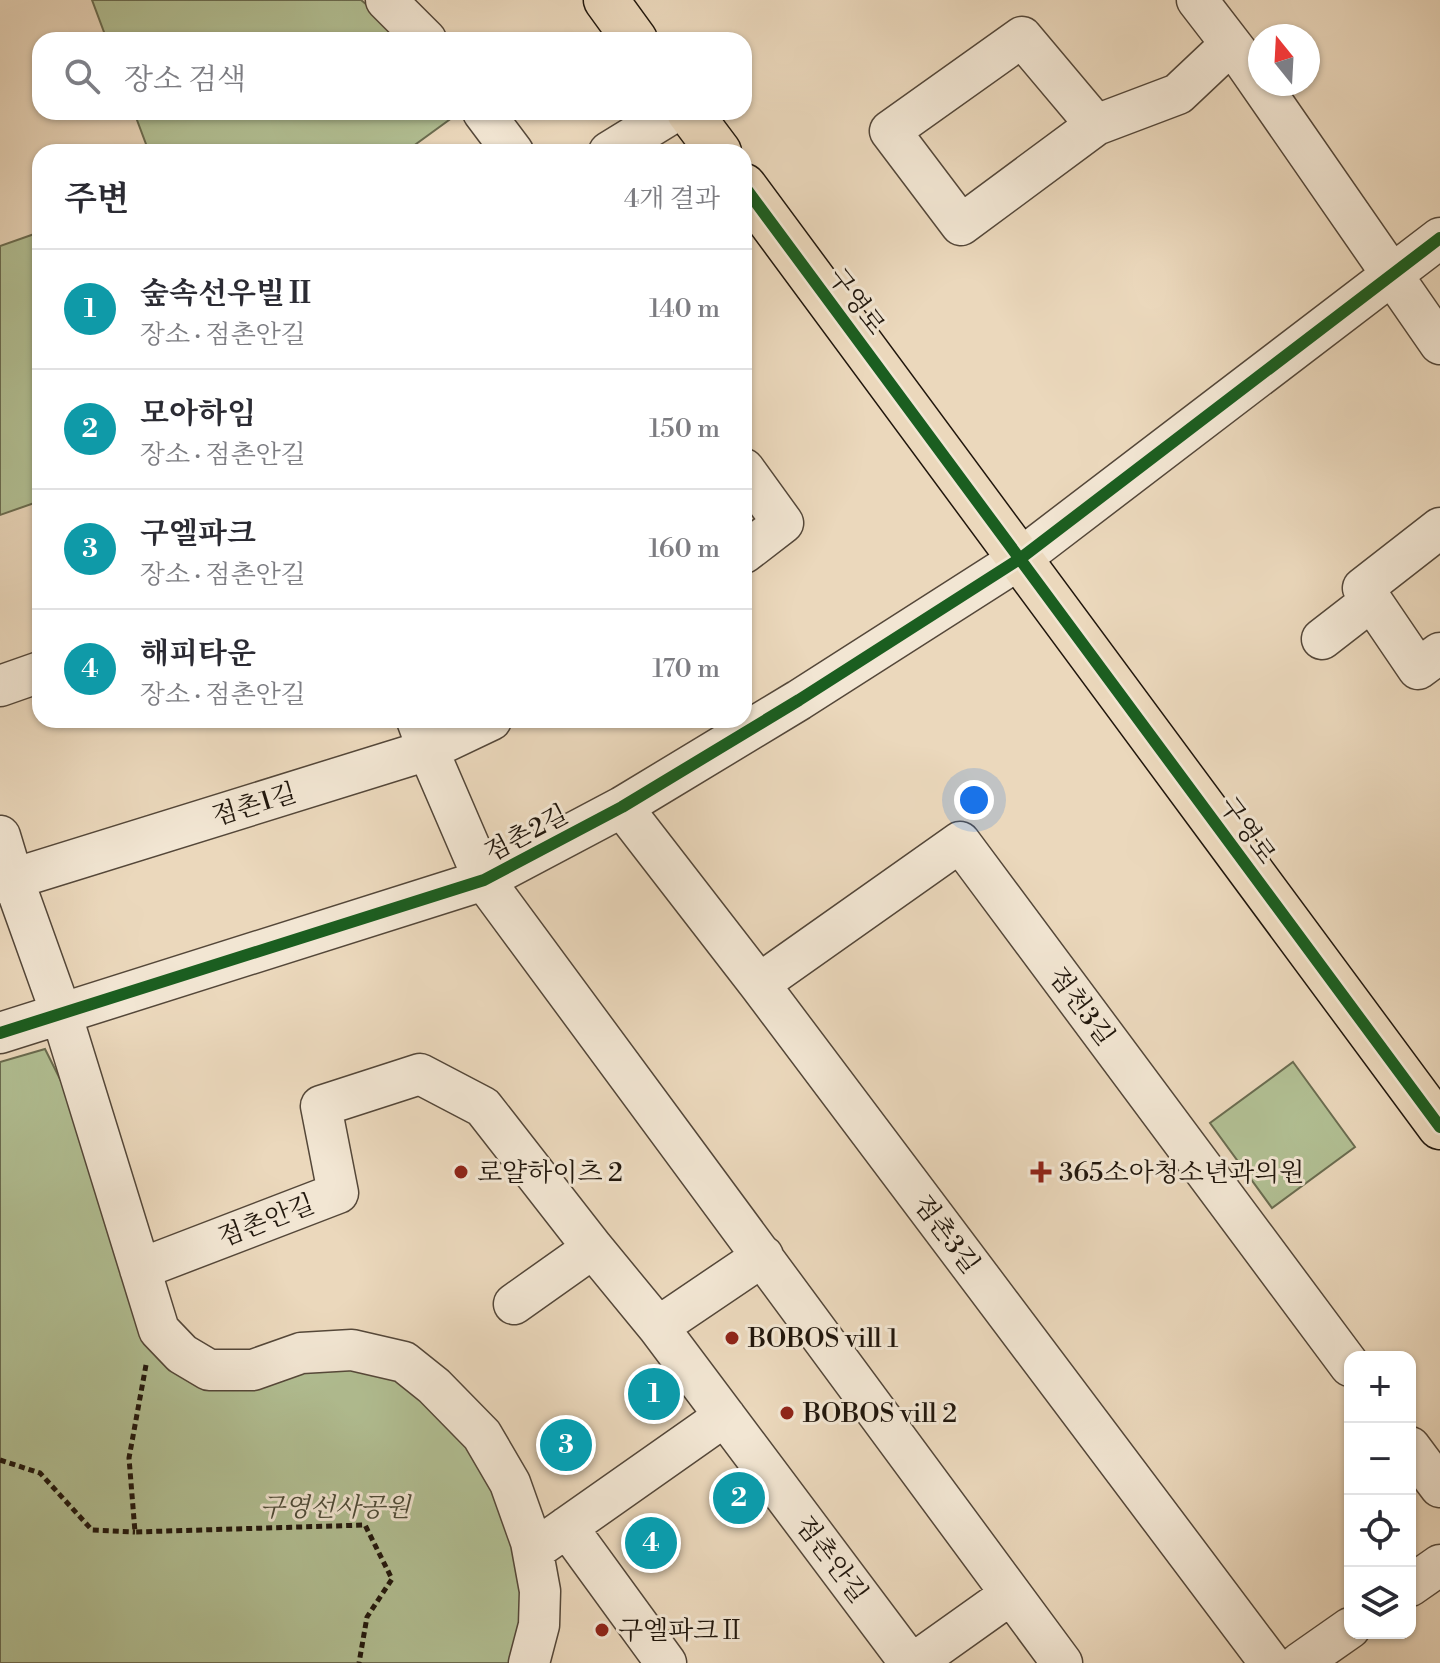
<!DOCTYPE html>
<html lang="ko">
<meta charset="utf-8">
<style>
:root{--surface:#fff;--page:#f7f7f7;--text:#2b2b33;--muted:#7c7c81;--line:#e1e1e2;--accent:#8f2418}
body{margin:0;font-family:"Libre Bodoni","Noto Serif KR",serif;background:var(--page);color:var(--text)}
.controls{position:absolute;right:24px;bottom:24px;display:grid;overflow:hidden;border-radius:16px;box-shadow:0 2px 6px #0004}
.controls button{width:72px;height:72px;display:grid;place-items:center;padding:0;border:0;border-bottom:2px solid var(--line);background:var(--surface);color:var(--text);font:40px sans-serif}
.compass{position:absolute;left:1248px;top:24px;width:72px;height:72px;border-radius:50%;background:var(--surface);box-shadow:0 2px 6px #0004;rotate:342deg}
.you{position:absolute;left:974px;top:800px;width:28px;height:28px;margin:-20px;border:6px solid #fff;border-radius:50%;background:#1a73e8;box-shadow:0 0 0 12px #1a73e833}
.badge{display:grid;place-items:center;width:52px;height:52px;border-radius:50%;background:var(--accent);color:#fff;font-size:26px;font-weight:700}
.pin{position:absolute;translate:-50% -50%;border:4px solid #fff;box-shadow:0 2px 8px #0006}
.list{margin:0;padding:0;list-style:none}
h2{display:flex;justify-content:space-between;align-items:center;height:104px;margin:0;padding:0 32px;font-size:34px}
h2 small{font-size:26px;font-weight:400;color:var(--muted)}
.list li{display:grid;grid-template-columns:52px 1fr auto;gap:24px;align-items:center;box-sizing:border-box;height:120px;padding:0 32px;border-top:2px solid var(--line)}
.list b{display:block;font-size:30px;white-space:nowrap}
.list p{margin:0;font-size:26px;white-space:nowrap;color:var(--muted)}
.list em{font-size:26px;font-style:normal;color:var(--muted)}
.icon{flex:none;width:44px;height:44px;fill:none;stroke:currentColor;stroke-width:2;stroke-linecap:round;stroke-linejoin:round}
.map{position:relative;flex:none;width:1440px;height:1663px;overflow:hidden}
.search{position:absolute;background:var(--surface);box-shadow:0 2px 6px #0004;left:32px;top:32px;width:720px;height:88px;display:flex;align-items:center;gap:20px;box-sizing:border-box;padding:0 28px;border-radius:24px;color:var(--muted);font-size:30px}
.panel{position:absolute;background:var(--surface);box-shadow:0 2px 6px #0004;left:32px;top:144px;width:720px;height:584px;border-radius:24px}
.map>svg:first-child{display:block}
.green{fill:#b2c094;stroke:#6a6c50;stroke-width:2}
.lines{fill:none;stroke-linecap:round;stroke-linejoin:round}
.minor-casing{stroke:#544739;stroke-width:43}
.major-casing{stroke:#21170d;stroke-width:47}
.path{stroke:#21170d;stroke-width:5;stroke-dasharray:6 4;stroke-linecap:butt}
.minor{stroke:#f2e6d3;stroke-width:40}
.major{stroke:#ebd8bc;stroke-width:44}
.cycleway-casing{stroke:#f2e6d3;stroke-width:17}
.cycleway{stroke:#1b5e20;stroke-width:12}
.poi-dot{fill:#8f2418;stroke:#f2e6d3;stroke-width:3}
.labels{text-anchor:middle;stroke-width:6;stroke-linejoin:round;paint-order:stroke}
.street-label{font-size:26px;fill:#21170d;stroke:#f2e6d3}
.poi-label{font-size:26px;fill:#21170d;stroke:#f2e6d3;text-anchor:start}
.park-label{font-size:26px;font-style:italic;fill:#4c4a36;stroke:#f2e6d3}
</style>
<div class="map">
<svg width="1440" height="1663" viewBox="0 0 1440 1663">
<rect width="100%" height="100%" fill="#ebd8bc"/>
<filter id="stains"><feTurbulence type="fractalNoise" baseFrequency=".0025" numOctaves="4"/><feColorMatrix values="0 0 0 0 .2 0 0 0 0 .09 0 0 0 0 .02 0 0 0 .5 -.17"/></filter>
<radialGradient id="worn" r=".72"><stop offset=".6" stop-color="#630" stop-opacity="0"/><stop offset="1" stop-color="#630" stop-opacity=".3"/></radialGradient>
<path class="green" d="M 92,0 L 361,0 L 373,10 L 401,40 L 107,40 Z
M 134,112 L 460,112 L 405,152 L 149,152 Z
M 40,232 L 40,501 L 0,515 L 0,246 Z
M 45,1049 L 62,1083 L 182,1354 L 404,1362 L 510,1483 L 529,1663 L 0,1663 L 0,1062 Z
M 1293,1062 L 1355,1147 L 1272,1208 L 1210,1123 Z"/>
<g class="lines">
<defs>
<path id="minor" d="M 386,0 L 426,40
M 1197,0 L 1244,61 L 1440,344
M 483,112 L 513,152
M 1096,125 L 1022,37 L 890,131 L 961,225 L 1096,125 L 1178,94 L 1231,44
M 609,152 L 674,112
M 744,469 L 783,523 L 744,553
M 1440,528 L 1363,588 L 1418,669 L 1440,653
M 1322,639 L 1371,601
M 0,686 L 40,672
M 417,720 L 428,750 L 484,880 L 1062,1663
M 622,807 L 759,984 L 1270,1663
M 0,836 L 13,879 L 61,1013 L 159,1330 L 182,1354 L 209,1370 L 253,1370 L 301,1353 L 352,1350 L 404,1362 L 434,1386 L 482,1435 L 510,1483 L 531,1542 L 540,1591 L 539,1625 L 529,1663
M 0,883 L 428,750 L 491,720
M 759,984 L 960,842 L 1350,1366
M 0,1033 L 484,880 L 622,807 L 799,700 L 1021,558 L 1440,238
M 140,1269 L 338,1193 L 321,1106 L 420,1074 L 483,1107 L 593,1248 L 658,1327 L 910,1663
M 514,1304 L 593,1248
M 658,1327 L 763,1256
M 1410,1447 L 1440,1487
M 567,1527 L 666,1663
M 533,1551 L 725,1416
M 1410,1586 L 1440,1565
M 914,1663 L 1011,1594
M 1300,1663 L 1350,1628"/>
<path id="major" d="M 606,0 L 635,40
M 689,112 L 719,152
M 744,186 L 1440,1127"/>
</defs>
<use href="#minor" class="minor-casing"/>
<use href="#major" class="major-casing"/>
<path class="path" d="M 146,1365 L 129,1458 L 135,1532 L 365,1525 L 392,1579 L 367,1617 L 359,1663
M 0,1460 L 40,1473 L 92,1530 L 135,1532"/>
<use href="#minor" class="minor"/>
<use href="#major" class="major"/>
<defs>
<path id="cycleway" d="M 744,186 L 1440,1127
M 0,1033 L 484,880 L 622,807 L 799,700 L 1021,558 L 1440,238"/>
</defs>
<use href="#cycleway" class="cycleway-casing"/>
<use href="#cycleway" class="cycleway"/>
</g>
<g class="poi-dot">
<circle cx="461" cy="1172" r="8"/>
<path d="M1037 1160h8v8h8v8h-8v8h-8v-8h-8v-8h8z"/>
<circle cx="732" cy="1338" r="8"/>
<circle cx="787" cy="1413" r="8"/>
<circle cx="602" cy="1630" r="8"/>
</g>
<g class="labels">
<g class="street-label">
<text transform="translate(857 301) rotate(53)" y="9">구영로</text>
<text transform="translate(254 804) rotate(-17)" y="9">점촌1길</text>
<text transform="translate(1248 830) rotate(54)" y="9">구영로</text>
<text transform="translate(526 833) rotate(-28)" y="9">점촌2길</text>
<text transform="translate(1082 1006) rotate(53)" y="9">점천3길</text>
<text transform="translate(266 1220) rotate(-21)" y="9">점촌안길</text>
<text transform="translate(947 1234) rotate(53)" y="9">점촌3길</text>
<text transform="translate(832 1559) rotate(53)" y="9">점촌안길</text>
</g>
<g class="poi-label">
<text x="477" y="1181">로얄하이츠 2</text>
<text x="1059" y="1181">365소아청소년과의원</text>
<text x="748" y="1347">BOBOS vill 1</text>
<text x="803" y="1422">BOBOS vill 2</text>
<text x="618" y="1639">구엘파크Ⅱ</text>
</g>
<g class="park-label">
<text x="335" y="1516">구영선사공원</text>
</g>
</g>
<rect width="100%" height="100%" filter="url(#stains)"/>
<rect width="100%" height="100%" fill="url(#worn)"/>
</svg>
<div class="controls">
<button>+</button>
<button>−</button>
<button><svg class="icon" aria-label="locate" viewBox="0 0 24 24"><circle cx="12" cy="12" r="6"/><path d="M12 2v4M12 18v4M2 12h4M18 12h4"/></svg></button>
<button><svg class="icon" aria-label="layers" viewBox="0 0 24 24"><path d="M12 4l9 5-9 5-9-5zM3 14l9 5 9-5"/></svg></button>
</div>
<svg class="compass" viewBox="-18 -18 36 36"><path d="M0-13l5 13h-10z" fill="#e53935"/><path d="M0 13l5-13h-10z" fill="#7c7c81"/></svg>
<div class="you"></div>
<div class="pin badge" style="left:654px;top:1394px;background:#0f9aa8">1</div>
<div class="pin badge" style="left:739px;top:1498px;background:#0f9aa8">2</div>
<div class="pin badge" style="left:566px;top:1445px;background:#0f9aa8">3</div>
<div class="pin badge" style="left:651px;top:1543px;background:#0f9aa8">4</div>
<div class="search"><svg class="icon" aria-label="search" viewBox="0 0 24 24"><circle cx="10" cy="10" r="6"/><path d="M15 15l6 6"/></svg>장소 검색</div>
<section class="panel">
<h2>주변<small>4개 결과</small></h2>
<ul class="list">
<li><span class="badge" style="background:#0f9aa8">1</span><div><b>숲속선우빌Ⅱ</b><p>장소 · 점촌안길</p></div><em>140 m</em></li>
<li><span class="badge" style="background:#0f9aa8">2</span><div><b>모아하임</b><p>장소 · 점촌안길</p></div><em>150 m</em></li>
<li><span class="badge" style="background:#0f9aa8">3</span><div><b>구엘파크</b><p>장소 · 점촌안길</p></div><em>160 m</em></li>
<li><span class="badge" style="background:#0f9aa8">4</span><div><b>해피타운</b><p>장소 · 점촌안길</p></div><em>170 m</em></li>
</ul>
</section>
</div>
